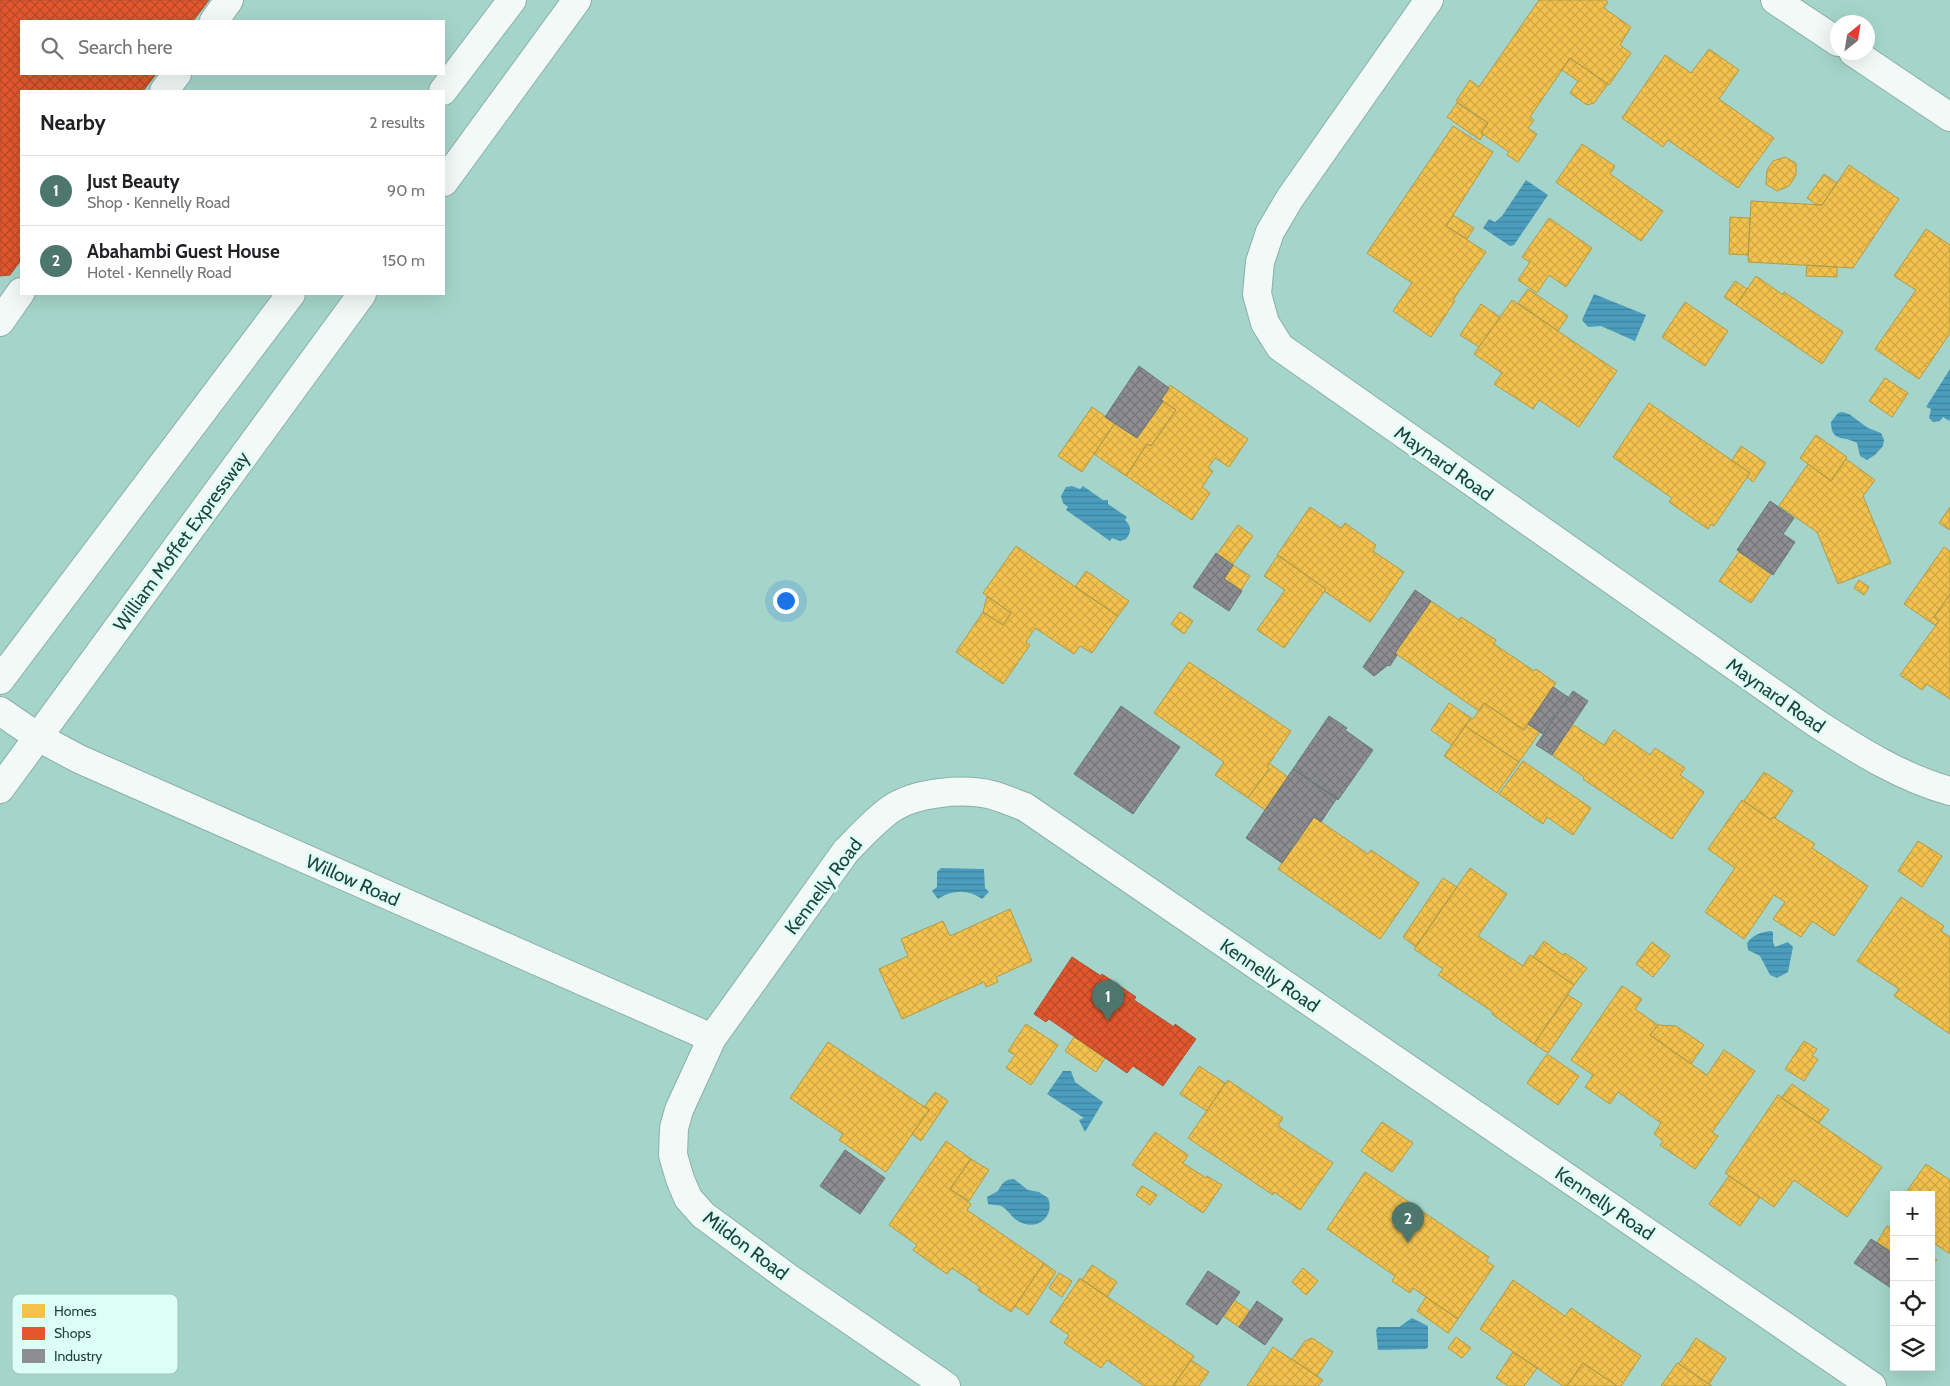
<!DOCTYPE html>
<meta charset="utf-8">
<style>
:root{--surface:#fff;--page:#f6f6f6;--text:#202124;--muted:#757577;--line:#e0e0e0;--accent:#4d766d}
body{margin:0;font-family:Cabin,sans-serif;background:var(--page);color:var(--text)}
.controls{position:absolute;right:15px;bottom:15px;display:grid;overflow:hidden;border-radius:0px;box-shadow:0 5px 20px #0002}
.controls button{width:45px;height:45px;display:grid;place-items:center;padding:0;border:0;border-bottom:1px solid var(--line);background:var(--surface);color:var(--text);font:25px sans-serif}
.compass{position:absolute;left:1830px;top:15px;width:45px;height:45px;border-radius:50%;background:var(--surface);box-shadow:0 5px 20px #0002;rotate:30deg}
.you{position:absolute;left:785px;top:600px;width:18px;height:18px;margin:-12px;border:4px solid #fff;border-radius:50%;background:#1a73e8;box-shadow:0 0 0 8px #1a73e833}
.badge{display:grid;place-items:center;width:32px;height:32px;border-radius:50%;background:var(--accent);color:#fff;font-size:16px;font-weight:700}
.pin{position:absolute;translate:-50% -41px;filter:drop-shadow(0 1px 2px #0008)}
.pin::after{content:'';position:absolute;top:26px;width:18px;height:15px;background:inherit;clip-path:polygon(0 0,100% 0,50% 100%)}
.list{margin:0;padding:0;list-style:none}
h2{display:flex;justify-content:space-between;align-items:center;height:65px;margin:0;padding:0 20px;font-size:21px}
h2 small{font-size:16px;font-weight:400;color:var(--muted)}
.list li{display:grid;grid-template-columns:32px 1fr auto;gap:15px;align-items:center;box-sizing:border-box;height:70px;padding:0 20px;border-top:1px solid var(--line)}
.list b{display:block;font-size:19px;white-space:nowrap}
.list p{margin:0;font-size:16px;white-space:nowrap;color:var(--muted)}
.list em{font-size:16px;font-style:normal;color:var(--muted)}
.icon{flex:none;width:28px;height:28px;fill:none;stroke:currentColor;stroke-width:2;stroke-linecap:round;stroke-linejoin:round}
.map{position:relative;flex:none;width:1950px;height:1386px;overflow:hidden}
.search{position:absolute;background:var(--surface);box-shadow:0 5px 20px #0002;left:20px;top:20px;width:425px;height:55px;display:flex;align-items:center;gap:12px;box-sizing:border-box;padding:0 18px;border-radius:0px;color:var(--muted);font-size:19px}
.panel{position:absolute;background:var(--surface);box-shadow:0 5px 20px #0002;left:20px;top:90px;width:425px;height:205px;border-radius:0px}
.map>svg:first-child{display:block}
.water{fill:url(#water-rules)}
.homes{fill:url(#homes-cross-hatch);stroke:#b29b48}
.shops{fill:url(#shops-cross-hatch);stroke:#a95132}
.industry{fill:url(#industry-cross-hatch);stroke:#6c7778}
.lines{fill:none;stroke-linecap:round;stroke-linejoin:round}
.minor-casing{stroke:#8ab0a7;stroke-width:30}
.major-casing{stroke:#8ab0a7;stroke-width:30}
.minor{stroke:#f2f9f7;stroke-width:28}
.major{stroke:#f2f9f7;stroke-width:28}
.labels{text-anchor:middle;stroke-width:5;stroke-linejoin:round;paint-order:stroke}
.street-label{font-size:19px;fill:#1e433b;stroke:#ddfef5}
.key{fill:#ddfef5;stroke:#a4c6bd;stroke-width:1}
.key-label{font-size:14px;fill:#1e433b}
</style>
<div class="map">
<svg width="1950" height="1386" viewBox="0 0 1950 1386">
<defs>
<pattern id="water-rules" width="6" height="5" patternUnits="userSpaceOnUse" patternTransform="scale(1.25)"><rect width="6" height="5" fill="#4b9dbe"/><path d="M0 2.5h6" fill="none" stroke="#3e829c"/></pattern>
<pattern id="homes-cross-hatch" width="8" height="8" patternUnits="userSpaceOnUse" patternTransform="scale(1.25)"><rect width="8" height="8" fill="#f2c14e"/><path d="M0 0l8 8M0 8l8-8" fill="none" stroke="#cfa745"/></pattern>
<pattern id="shops-cross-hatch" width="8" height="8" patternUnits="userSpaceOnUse" patternTransform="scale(1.25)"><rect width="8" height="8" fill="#e4572e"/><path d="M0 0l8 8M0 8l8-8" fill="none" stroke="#b84a28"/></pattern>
<pattern id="industry-cross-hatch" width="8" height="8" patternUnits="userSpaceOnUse" patternTransform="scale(1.25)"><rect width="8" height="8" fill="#8d8d92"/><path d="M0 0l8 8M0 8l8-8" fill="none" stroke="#737578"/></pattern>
</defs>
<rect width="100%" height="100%" fill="#a5d5ca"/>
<path class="water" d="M 1526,180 L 1548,195 L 1514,245 L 1510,246 L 1483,228 L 1489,219 L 1495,222 L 1502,216 Z
M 1594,294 L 1646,315 L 1635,341 L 1601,326 L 1588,327 L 1582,320 Z
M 1950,369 L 1950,419 L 1949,421 L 1943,417 L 1940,421 L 1933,422 L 1929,418 L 1931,409 L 1926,407 Z
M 1842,412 L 1849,414 L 1868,428 L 1881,433 L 1884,440 L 1883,446 L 1875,455 L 1867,460 L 1860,456 L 1857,443 C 1844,435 1831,443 1831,422 L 1838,413 Z
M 1072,486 L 1080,489 L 1083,486 L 1103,500 L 1108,500 L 1108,504 L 1127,517 L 1125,520 C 1131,525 1132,532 1126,539 L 1120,541 L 1112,538 L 1110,541 L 1066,510 L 1068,507 L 1063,503 L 1061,496 L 1066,487 Z
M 941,868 L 984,869 L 985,888 L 989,892 L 982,899 C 968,889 952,890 938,899 L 932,891 L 937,887 L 937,872 Z
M 1771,931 L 1773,932 L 1773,942 L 1775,947 L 1788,942 L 1793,947 L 1788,972 L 1777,978 L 1770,975 L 1760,956 L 1748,950 L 1747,943 C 1753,935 1760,932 1771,931 Z
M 1063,1071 L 1071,1071 L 1075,1082 L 1103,1102 L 1085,1132 L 1079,1120 L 1084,1118 L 1047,1094 Z
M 1014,1179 L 1028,1190 L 1039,1192 L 1048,1198 C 1055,1215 1039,1230 1022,1223 C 1013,1220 1010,1212 1003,1207 C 998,1204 993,1206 988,1204 L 987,1197 L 998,1191 C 1002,1183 1005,1179 1014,1179 Z
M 1412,1318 L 1428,1326 L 1428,1347 L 1426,1349 L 1378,1350 L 1376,1330 L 1378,1327 L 1399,1327 Z"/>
<path class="homes" d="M 1539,0 L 1605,0 L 1608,2 L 1604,8 L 1631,27 L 1620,45 L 1631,53 L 1609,85 L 1570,58 L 1530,117 L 1534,120 L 1528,128 L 1537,134 L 1518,162 L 1507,155 L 1509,152 L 1481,133 L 1488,123 L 1456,101 L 1470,80 L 1479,87 Z
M 1709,49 L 1739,70 L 1719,99 L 1774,138 L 1738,188 L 1668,140 L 1663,147 L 1622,118 L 1665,55 L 1691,73 Z
M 1570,58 L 1608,84 L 1594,103 L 1587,105 L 1570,93 L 1578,81 L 1562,70 Z
M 1457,103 L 1488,123 L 1481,133 L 1483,135 L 1480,140 L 1447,117 Z
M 1453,126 L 1493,152 L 1446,226 L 1486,252 L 1453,300 L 1455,301 L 1431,337 L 1393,311 L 1412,283 L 1367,253 Z
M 1582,144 L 1615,166 L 1610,174 L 1663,211 L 1641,241 L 1556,182 Z
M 1785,157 L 1796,163 L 1796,175 L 1789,186 L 1777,191 L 1766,184 L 1767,170 L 1773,161 Z
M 1849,165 L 1899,199 L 1853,268 L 1748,262 L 1751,201 L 1822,205 Z
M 1824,174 L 1837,183 L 1822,205 L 1817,205 L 1807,198 Z
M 1453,215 L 1474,228 L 1467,239 L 1446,226 Z
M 1730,217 L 1750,218 L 1748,255 L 1729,254 Z
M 1549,218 L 1592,248 L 1566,287 L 1549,275 L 1537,293 L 1518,280 L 1530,262 L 1522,257 Z
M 1926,229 L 1950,245 L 1950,333 L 1919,379 L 1875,349 L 1916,290 L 1894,276 Z
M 1807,265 L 1837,267 L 1837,277 L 1806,276 Z
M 1756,276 L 1783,295 L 1784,292 L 1843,332 L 1822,364 L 1736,305 Z
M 1735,281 L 1747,289 L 1736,305 L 1724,297 Z
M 1528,289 L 1568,316 L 1558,331 L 1518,303 Z
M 1512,300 L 1617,371 L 1579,427 L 1539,400 L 1533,409 L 1494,384 L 1502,373 L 1474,354 Z
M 1685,302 L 1728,331 L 1705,366 L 1662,337 Z
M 1481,304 L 1500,317 L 1479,347 L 1460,335 Z
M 1885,378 L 1908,393 L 1892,417 L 1869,401 Z
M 1170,385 L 1248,439 L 1229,467 L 1215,458 L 1208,468 L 1213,471 L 1202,487 L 1210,493 L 1192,520 L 1126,476 L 1147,444 L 1151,446 L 1176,410 L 1161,400 Z
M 1163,401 L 1176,410 L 1151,446 L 1147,444 L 1126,476 L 1094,454 L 1115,423 L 1137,438 Z
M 1649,403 L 1750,473 L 1714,526 L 1711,524 L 1708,529 L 1669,502 L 1672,498 L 1613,457 Z
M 1092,407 L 1115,423 L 1082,472 L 1058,456 Z
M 1816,435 L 1847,457 L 1831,481 L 1800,458 Z
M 1741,446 L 1766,463 L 1753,482 L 1747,477 L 1750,473 L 1732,460 Z
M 1846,459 L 1875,480 L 1863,496 L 1891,563 L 1838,584 L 1817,532 L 1779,506 L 1808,464 L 1831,481 Z
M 1310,507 L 1341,528 L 1345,523 L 1376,545 L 1373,551 L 1404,572 L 1370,622 L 1324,591 L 1326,589 L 1277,555 Z
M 1950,507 L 1950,530 L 1939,523 Z
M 1238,525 L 1253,536 L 1232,565 L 1217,554 Z
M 1016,546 L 1118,616 L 1092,653 L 1080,646 L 1074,654 L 1035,628 L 1026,642 L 1030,645 L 1003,684 L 956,652 L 983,612 L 1003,625 L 1011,613 L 983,593 Z
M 1944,547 L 1950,551 L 1950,594 L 1934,617 L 1939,621 L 1935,625 L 1904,604 Z
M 1739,552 L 1771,574 L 1751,603 L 1719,581 Z
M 1278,555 L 1326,589 L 1284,648 L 1257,630 L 1285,590 L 1264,576 Z
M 1233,565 L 1250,576 L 1241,590 L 1224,579 Z
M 1086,571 L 1129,601 L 1118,616 L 1075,587 Z
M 1859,580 L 1869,587 L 1864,595 L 1854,588 Z
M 1950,594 L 1950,699 L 1927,684 L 1922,690 L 1900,675 L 1939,621 L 1934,617 Z
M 987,596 L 1011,613 L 1003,625 L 983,612 Z
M 1431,601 L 1459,620 L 1461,617 L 1496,640 L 1494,644 L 1534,671 L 1536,669 L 1556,683 L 1524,730 L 1484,703 L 1479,711 L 1395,653 Z
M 1180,612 L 1193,621 L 1184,634 L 1171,624 Z
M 1189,662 L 1291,731 L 1267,767 L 1269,769 L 1248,798 L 1215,775 L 1224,762 L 1154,713 Z
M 1449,703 L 1471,718 L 1452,745 L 1431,730 Z
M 1484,703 L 1524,730 L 1528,724 L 1540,732 L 1519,762 L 1465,726 L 1471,718 L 1473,719 Z
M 1572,724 L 1604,745 L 1614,730 L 1650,755 L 1655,748 L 1685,768 L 1680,775 L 1704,792 L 1672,839 L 1583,779 L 1584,777 L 1552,755 Z
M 1465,726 L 1519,762 L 1497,793 L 1444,756 Z
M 1523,761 L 1591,808 L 1573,835 L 1547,817 L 1543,824 L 1499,794 Z
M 1269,763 L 1288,777 L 1265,810 L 1248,798 L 1269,769 L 1267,767 Z
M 1764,772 L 1793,791 L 1775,818 L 1773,817 L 1771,820 L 1744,801 Z
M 1742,800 L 1771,820 L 1773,817 L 1775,818 L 1815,844 L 1812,848 L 1868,886 L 1834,936 L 1812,921 L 1801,937 L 1773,919 L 1785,902 L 1774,895 L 1744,939 L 1705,912 L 1735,868 L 1708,849 Z
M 1314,817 L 1368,854 L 1371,850 L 1419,883 L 1380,939 L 1278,869 Z
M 1918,841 L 1942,856 L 1922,887 L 1898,871 Z
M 1470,868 L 1507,894 L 1478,936 L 1523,966 L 1530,955 L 1574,985 L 1534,1044 L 1492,1014 L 1493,1012 L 1438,975 L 1443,969 L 1414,949 Z
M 1443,878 L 1457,887 L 1416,947 L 1403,937 Z
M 1901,897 L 1944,926 L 1941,931 L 1950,937 L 1950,1034 L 1894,996 L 1899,989 L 1857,961 Z
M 1010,909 L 1032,961 L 996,977 L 998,982 L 986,987 L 984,982 L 902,1019 L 879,969 L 908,956 L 901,939 L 943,921 L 950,936 Z
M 1544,941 L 1563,955 L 1565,953 L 1587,968 L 1574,985 L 1533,957 Z
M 1652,942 L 1670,956 L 1653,977 L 1636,964 Z
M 1622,986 L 1642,999 L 1635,1009 L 1658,1025 L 1650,1035 L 1707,1075 L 1724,1050 L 1755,1071 L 1712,1132 L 1718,1136 L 1695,1169 L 1660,1145 L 1663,1141 L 1654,1134 L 1661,1123 L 1618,1092 L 1610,1104 L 1585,1087 L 1593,1075 L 1571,1060 Z
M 1568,995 L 1582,1004 L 1548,1053 L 1534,1044 Z
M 1026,1024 L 1058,1045 L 1031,1085 L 1006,1068 L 1015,1055 L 1008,1051 Z
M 1658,1025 L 1676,1026 L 1704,1045 L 1691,1064 L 1650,1035 Z
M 1074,1037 L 1105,1058 L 1096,1072 L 1065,1051 Z
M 1804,1041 L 1817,1049 L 1812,1056 L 1818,1059 L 1804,1081 L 1785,1069 Z
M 828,1042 L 929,1110 L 886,1172 L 839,1140 L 843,1134 L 790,1098 Z
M 1547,1054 L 1579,1076 L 1558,1105 L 1527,1083 Z
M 1199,1066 L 1225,1083 L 1207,1111 L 1180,1094 Z
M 1228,1080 L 1283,1118 L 1278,1126 L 1333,1163 L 1300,1210 L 1274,1192 L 1273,1195 L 1188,1138 Z
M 1792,1084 L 1829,1110 L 1819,1123 L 1781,1098 Z
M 935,1092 L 948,1101 L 921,1141 L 912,1134 L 929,1110 L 924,1107 Z
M 1778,1095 L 1882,1167 L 1847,1217 L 1794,1180 L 1774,1207 L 1725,1173 Z
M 1382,1122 L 1413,1143 L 1392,1172 L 1361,1151 Z
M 1155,1132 L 1188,1155 L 1183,1163 L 1206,1178 L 1207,1176 L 1222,1185 L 1203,1213 L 1132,1165 Z
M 946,1141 L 971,1159 L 950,1189 L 971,1204 L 967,1210 L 1044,1263 L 1011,1312 L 978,1290 L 980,1287 L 952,1268 L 947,1274 L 913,1250 L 917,1245 L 889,1225 Z
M 971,1159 L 989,1170 L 969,1201 L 950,1189 Z
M 1926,1164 L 1950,1180 L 1950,1254 L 1931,1241 L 1931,1195 L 1904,1195 Z
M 1365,1172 L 1489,1257 L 1486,1261 L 1494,1266 L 1458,1319 L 1413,1288 L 1410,1293 L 1392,1281 L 1395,1276 L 1327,1229 Z
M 1729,1176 L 1760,1197 L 1740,1226 L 1709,1204 Z
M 1142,1186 L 1157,1195 L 1150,1205 L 1136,1195 Z
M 1887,1226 L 1894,1230 L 1894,1254 L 1877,1242 Z
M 1931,1256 L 1937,1260 L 1931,1267 Z
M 1044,1263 L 1056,1272 L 1028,1315 L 1015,1306 Z
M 1092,1265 L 1117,1282 L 1107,1297 L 1082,1280 Z
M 1303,1268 L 1318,1281 L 1306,1295 L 1292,1282 Z
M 1059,1273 L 1072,1281 L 1062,1297 L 1049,1288 Z
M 1080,1278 L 1194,1356 L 1173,1386 L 1144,1386 L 1107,1360 L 1101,1368 L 1064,1343 L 1069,1335 L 1050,1322 Z
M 1513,1280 L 1565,1316 L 1571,1308 L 1641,1356 L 1621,1386 L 1617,1386 L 1583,1363 L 1567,1386 L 1563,1386 L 1480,1329 Z
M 1426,1297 L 1458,1319 L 1448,1333 L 1417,1311 Z
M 1234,1300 L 1250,1311 L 1239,1327 L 1223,1316 Z
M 1456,1337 L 1471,1348 L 1462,1358 L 1448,1348 Z
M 1312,1338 L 1333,1352 L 1317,1376 L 1292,1359 L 1305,1341 Z
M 1696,1338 L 1726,1358 L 1709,1384 L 1679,1364 Z
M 1273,1347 L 1323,1380 L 1318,1386 L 1247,1386 Z
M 1513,1352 L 1537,1368 L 1524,1386 L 1508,1386 L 1496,1378 Z
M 1191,1360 L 1209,1372 L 1199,1386 L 1173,1386 Z
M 1583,1363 L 1617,1386 L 1567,1386 Z
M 1677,1363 L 1679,1364 L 1712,1386 L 1661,1386 Z"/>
<path class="shops" d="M 0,0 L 209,0 L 193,21 L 21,21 L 21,74 L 156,74 L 143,91 L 21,91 L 21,260 L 10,275 L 0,276 Z
M 1072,957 L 1101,976 L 1102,974 L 1136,997 L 1134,1000 L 1174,1027 L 1175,1024 L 1196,1039 L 1163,1086 L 1133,1066 L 1127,1073 L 1049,1019 L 1046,1022 L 1034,1014 Z"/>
<path class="industry" d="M 1139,366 L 1169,388 L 1161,400 L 1163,401 L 1137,438 L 1105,417 Z
M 1770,501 L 1794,518 L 1783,534 L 1795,542 L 1773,575 L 1737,550 Z
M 1216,553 L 1233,565 L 1224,579 L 1242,591 L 1229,611 L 1193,587 Z
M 1415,590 L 1431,601 L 1395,653 L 1397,655 L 1390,666 L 1388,665 L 1374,676 L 1363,667 Z
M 1553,687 L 1568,697 L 1543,734 L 1528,724 Z
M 1573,691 L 1588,701 L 1552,755 L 1536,745 Z
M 1121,706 L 1180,747 L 1133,814 L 1074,774 Z
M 1329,716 L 1347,728 L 1345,730 L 1373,750 L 1338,800 L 1293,769 Z
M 1293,769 L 1337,798 L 1321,822 L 1314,817 L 1282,863 L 1246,838 Z
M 845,1150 L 885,1178 L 860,1214 L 820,1186 Z
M 1871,1239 L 1894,1254 L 1894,1290 L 1854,1263 Z
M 1208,1271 L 1240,1292 L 1217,1325 L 1186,1304 Z
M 1257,1301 L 1283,1319 L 1265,1345 L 1239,1327 Z"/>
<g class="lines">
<defs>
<path id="minor" d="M 1429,0 L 1290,198 L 1270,232 L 1260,262 L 1257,294 L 1265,323 L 1280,347 L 1816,723 C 1858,750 1902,778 1950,791
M 1775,0 L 1838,42
M 214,21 L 229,0
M 1853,52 L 1950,117
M 164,91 L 177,74
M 0,322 L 21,292
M 0,711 L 38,737 L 79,759 L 712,1038
M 946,1386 L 790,1279 L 703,1215 L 688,1198 L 680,1179 L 673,1155 L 674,1128 L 679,1110 L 712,1038 L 846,851 C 861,836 874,821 891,809 C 916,792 963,788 992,795 C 1003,798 1014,803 1025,807 L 1872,1386"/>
<path id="major" d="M 443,91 L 512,0
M 444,182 L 577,0
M 0,680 L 291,294
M 0,789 L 362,294"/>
</defs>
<use href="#minor" class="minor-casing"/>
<use href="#major" class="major-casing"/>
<use href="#minor" class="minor"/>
<use href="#major" class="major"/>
</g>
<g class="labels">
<g class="street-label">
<text transform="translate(1444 463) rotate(35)" y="7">Maynard Road</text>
<text transform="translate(181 541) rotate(-54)" y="7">William Moffet Expressway</text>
<text transform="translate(1776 695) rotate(35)" y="7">Maynard Road</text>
<text transform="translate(353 880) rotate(24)" y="7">Willow Road</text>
<text transform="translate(823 886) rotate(-53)" y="7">Kennelly Road</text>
<text transform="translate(1270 975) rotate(34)" y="7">Kennelly Road</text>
<text transform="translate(1605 1203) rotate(34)" y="7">Kennelly Road</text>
<text transform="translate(746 1245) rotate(37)" y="7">Mildon Road</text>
</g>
</g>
<rect x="12" y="1294" width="166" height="80" rx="8" class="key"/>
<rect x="22" y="1304" width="23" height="14" fill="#f2c14e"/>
<rect x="22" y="1327" width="23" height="13" fill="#e4572e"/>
<rect x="22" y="1349" width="23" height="14" fill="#8d8d92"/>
<g class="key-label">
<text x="54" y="1316">Homes</text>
<text x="54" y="1338">Shops</text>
<text x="54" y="1361">Industry</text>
</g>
</svg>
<div class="controls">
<button>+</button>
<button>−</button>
<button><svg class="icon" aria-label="locate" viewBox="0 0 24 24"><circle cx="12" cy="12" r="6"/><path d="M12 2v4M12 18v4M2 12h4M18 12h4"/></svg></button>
<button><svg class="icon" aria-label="layers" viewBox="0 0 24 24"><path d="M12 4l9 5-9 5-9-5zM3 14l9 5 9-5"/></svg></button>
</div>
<svg class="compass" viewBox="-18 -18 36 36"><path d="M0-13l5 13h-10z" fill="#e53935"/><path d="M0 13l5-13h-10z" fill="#757577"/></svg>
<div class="you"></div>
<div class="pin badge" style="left:1108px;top:1021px">1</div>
<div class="pin badge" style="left:1408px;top:1243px">2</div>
<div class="search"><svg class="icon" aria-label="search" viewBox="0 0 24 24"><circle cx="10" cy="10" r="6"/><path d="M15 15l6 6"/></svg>Search here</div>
<section class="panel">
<h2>Nearby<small>2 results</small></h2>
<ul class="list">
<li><span class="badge">1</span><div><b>Just Beauty</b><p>Shop · Kennelly Road</p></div><em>90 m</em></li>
<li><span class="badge">2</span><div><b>Abahambi Guest House</b><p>Hotel · Kennelly Road</p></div><em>150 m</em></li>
</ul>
</section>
</div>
